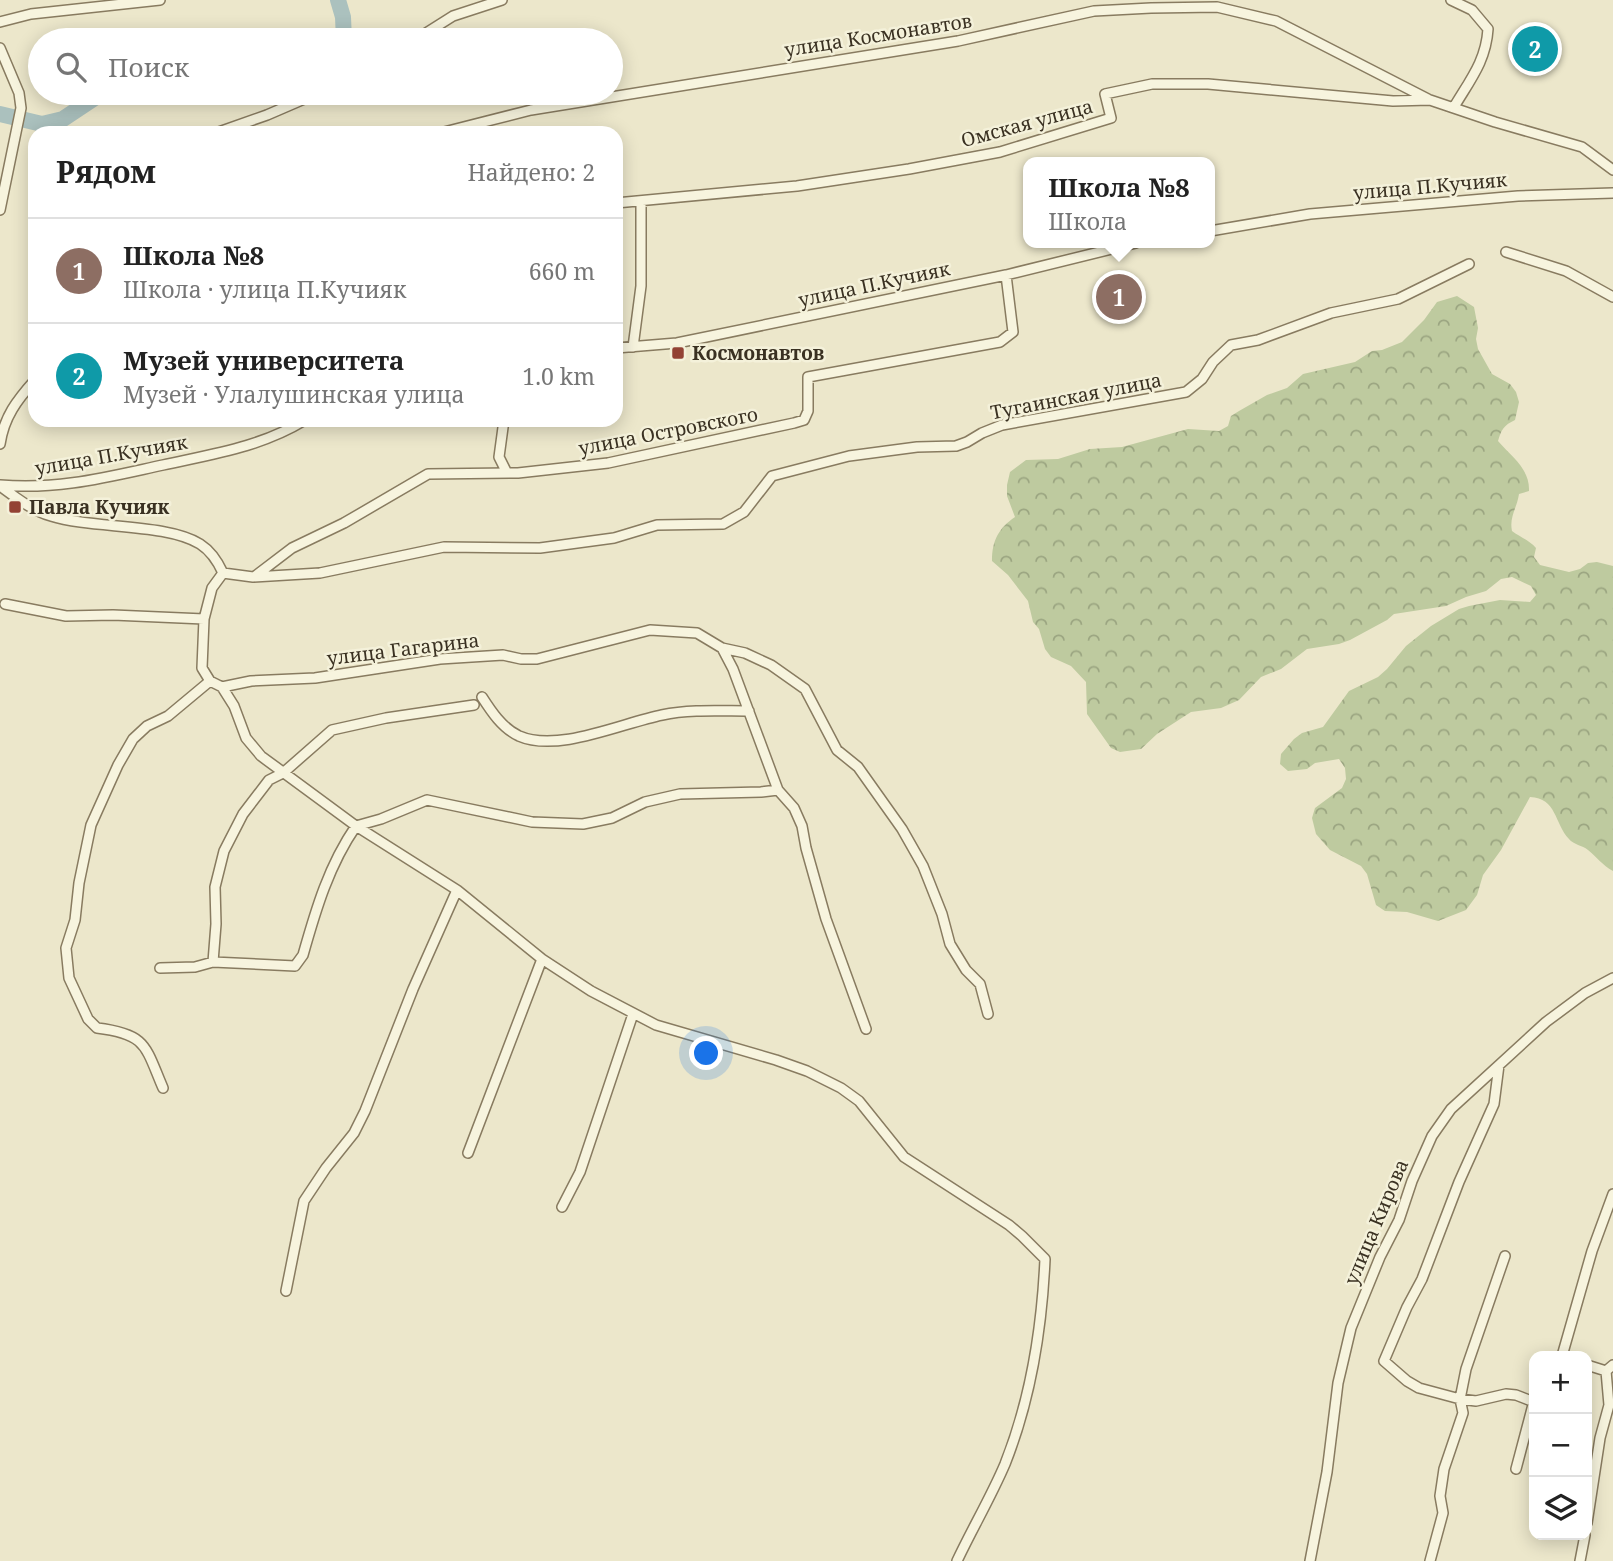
<!DOCTYPE html>
<html lang="ru">
<meta charset="utf-8">
<style>
:root{--surface:#fff;--page:#f6f6f6;--text:#222;--muted:#767676;--line:#e0e0e0;--accent:#b45309}
body{margin:0;font-family:"Noto Serif",serif;background:var(--page);color:var(--text)}
.controls{position:absolute;right:21px;bottom:21px;display:grid;overflow:hidden;border-radius:14px;box-shadow:0 4px 18px #0003}
.controls button{width:63px;height:63px;display:grid;place-items:center;padding:0;border:0;border-bottom:2px solid var(--line);background:var(--surface);color:var(--text);font:35px sans-serif}
.you{position:absolute;left:707px;top:1054px;width:24px;height:24px;margin:-18px;border:5px solid #fff;border-radius:50%;background:#1a73e8;box-shadow:0 0 0 10px #1a73e833}
.badge{display:grid;place-items:center;width:46px;height:46px;border-radius:50%;background:var(--accent);color:#fff;font-size:23px;font-weight:700}
.pin{position:absolute;translate:-50% -50%;border:4px solid #fff;box-shadow:0 2px 7px #0006}
.popup{position:absolute;left:1023px;top:157px;width:192px;height:91px;box-sizing:border-box;display:grid;place-content:center;border-radius:14px;background:var(--surface);filter:drop-shadow(0 2px 5px #0005);font-size:23px;white-space:nowrap;color:var(--muted)}
.popup b{font-size:26px;color:var(--text)}
.popup::after{content:'';position:absolute;left:50%;top:100%;margin-left:-14px;border:14px solid transparent;border-top-color:var(--surface)}
.list{margin:0;padding:0;list-style:none}
h2{display:flex;justify-content:space-between;align-items:center;height:91px;margin:0;padding:0 28px;font-size:30px}
h2 small{font-size:23px;font-weight:400;color:var(--muted)}
.list li{display:grid;grid-template-columns:46px 1fr auto;gap:21px;align-items:center;box-sizing:border-box;height:105px;padding:0 28px;border-top:2px solid var(--line)}
.list b{display:block;font-size:26px;white-space:nowrap}
.list p{margin:0;font-size:23px;white-space:nowrap;color:var(--muted)}
.list em{font-size:23px;font-style:normal;color:var(--muted)}
.icon{flex:none;width:38px;height:38px;fill:none;stroke:currentColor;stroke-width:2;stroke-linecap:round;stroke-linejoin:round}
.map{position:relative;flex:none;width:1613px;height:1561px;overflow:hidden}
.search{position:absolute;background:var(--surface);box-shadow:0 4px 18px #0003;left:28px;top:28px;width:595px;height:77px;display:flex;align-items:center;gap:18px;box-sizing:border-box;padding:0 24px;border-radius:38px;color:var(--muted);font-size:26px}
.panel{position:absolute;background:var(--surface);box-shadow:0 4px 18px #0003;left:28px;top:126px;width:595px;height:301px;border-radius:21px}
.map>svg:first-child{display:block}
.forest{fill:url(#forest-crowns)}
.lines{fill:none;stroke-linecap:round;stroke-linejoin:round}
.river{stroke:#abc1be;stroke-width:16}
.minor-casing{stroke:#887b60;stroke-width:12}
.minor{stroke:#f7f4de;stroke-width:9}
.poi-dot{fill:#934234;stroke:#f4f1da;stroke-width:2.5}
.labels{text-anchor:middle;stroke-width:5;stroke-linejoin:round;paint-order:stroke}
.street-label{font-size:19px;fill:#3a3122;stroke:#f4f1da}
.poi-label{font-size:19px;font-weight:bold;fill:#3a3122;stroke:#f4f1da;text-anchor:start}
</style>
<div class="map">
<svg width="1613" height="1561" viewBox="0 0 1613 1561">
<defs>
<pattern id="forest-crowns" width="20" height="18" patternUnits="userSpaceOnUse" patternTransform="scale(1.75)"><rect width="20" height="18" fill="#beca9f"/><path d="M2 6a3 3 0 1 1 6 0M12 15a3 3 0 1 1 6 0" fill="none" stroke="#9ba581"/></pattern>
</defs>
<rect width="100%" height="100%" fill="#ece7cb"/>
<path class="forest" d="M 1457,296 L 1474,307 L 1478,328 L 1476,339 L 1478,349 L 1492,374 L 1510,384 L 1516,392 L 1519,402 L 1515,420 C 1504,425 1501,430 1498,441 C 1512,457 1530,469 1529,491 L 1519,494 C 1517,508 1509,517 1512,531 C 1520,537 1529,540 1536,548 L 1534,557 L 1540,565 L 1569,572 L 1580,569 L 1588,563 L 1597,562 L 1613,566 L 1613,871 C 1602,865 1597,857 1588,850 C 1582,845 1574,845 1569,839 C 1554,823 1557,798 1530,797 L 1501,850 L 1483,875 L 1477,895 L 1466,910 L 1438,921 L 1407,912 L 1385,911 L 1376,905 L 1367,874 L 1361,866 L 1330,850 L 1316,834 L 1312,818 L 1315,808 L 1342,788 L 1346,779 L 1345,768 L 1339,759 L 1315,763 L 1307,769 L 1288,771 L 1280,764 L 1281,754 L 1294,739 L 1302,733 L 1323,727 L 1349,691 L 1378,677 L 1387,669 L 1406,646 L 1431,626 L 1459,609 L 1469,606 L 1500,600 L 1530,602 L 1536,595 L 1531,586 L 1512,577 L 1501,579 L 1486,591 L 1466,597 L 1446,606 L 1394,614 L 1387,620 L 1350,640 L 1339,644 L 1307,649 L 1281,669 L 1261,677 L 1239,700 L 1221,708 L 1191,712 L 1157,734 L 1141,749 L 1120,752 L 1111,748 L 1087,714 L 1086,682 L 1071,666 L 1051,657 L 1045,649 L 1039,629 L 1033,622 L 1028,601 L 1008,575 L 992,561 C 992,540 999,528 1015,517 L 1007,496 L 1007,485 L 1010,472 L 1026,460 L 1058,459 L 1090,449 L 1122,447 L 1188,429 L 1219,431 L 1228,426 L 1231,416 L 1239,411 L 1267,395 L 1287,388 L 1303,374 L 1355,362 L 1372,351 L 1382,350 L 1402,342 L 1424,320 L 1437,302 Z"/>
<g class="lines">
<path class="river" d="M 338,0 L 343,17 L 344,40
M 0,114 L 42,124 L 63,119 L 102,93"/>
<defs>
<path id="minor" d="M 1451,0 L 1472,10 L 1488,29 C 1486,61 1470,80 1454,107
M 0,22 L 31,14 L 160,0
M 415,40 L 453,16 L 502,0
M 0,48 L 19,93 L 21,108 L 0,210
M 216,133 L 267,115 L 318,93
M 440,133 L 531,110 L 958,41 L 1094,11 L 1151,8 L 1217,7 L 1276,21 L 1428,99
M 616,203 L 797,186 L 909,169 L 1000,152 L 1111,118 L 1105,94 L 1152,84 L 1208,84 L 1393,101 L 1430,100 L 1495,122 L 1582,147 L 1613,170
M 1210,231 L 1310,214 L 1518,196 L 1613,193
M 1506,252 L 1566,271 L 1613,297
M 633,347 L 641,286 L 641,201
M 616,348 L 677,343 L 1006,275 L 1136,243
M 504,420 L 499,457 L 507,473
M 0,444 C 4,417 17,400 35,380
M 0,485 C 59,490 107,477 163,465 C 213,454 261,447 305,420
M 0,486 C 15,497 33,511 51,516 C 92,529 166,523 200,544 C 211,551 218,562 223,573 L 253,577 L 320,573 L 444,547 L 540,548 L 614,538 L 657,525 L 723,524 L 744,512 L 772,476 L 849,456 L 917,447 L 956,446 L 967,442 L 982,433 L 1002,425 L 1186,392 L 1202,379 L 1213,362 L 1231,345 L 1258,340 L 1331,313 L 1398,299 L 1469,264
M 223,573 L 212,588 L 204,619 L 202,668 L 210,681 L 222,687 L 234,706 L 246,738 L 261,756 L 356,826 L 457,890 L 542,959 L 591,991 L 656,1025 L 776,1060 L 807,1071 L 841,1088 L 859,1101 L 904,1157 L 1009,1225 L 1022,1236 L 1045,1259 C 1042,1327 1030,1401 1005,1464 C 991,1497 972,1529 957,1561
M 254,577 L 292,548 L 344,523 L 428,474 L 518,473 L 608,463 L 794,423 L 804,420 L 808,411 L 808,377 L 1000,342 L 1013,332 L 1006,275
M 5,604 L 66,616 L 113,615 L 204,619
M 722,648 L 745,653 L 771,665 L 805,689 L 837,750 L 858,767 L 902,829 L 923,866 L 942,914 L 950,944 L 966,970 L 980,984 L 988,1014
M 222,687 L 251,681 L 315,678 L 440,659 L 503,655 L 521,659 L 537,659 L 650,630 L 697,633 L 722,648 L 733,669 L 778,790 L 794,808 L 802,826 L 806,848 L 826,919 L 866,1029
M 482,697 C 491,711 502,728 519,736 C 558,753 622,723 662,715 C 690,709 720,711 749,711
M 213,962 L 216,924 L 215,887 L 224,851 L 243,814 L 269,780 L 283,773 L 332,730 L 386,718 L 474,705
M 160,968 L 195,967 L 213,962 L 295,966 L 303,955 C 316,909 329,865 356,826 L 381,819 L 427,800 L 532,822 L 583,824 L 612,818 L 645,802 L 680,794 L 761,792 L 778,790
M 1499,1065 L 1494,1104 L 1459,1182 L 1422,1279 L 1407,1307 L 1384,1361 L 1407,1381 L 1419,1388 L 1460,1399 L 1476,1401 L 1506,1394 L 1516,1395 L 1534,1402
M 163,1088 C 145,1046 147,1034 97,1028 L 88,1019 L 69,978 L 66,948 L 75,920 L 79,883 L 91,825 L 118,765 L 133,739 L 147,726 L 168,716 L 210,681
M 468,1153 L 542,959
M 562,1207 L 580,1172 L 633,1014
M 286,1291 L 304,1201 L 326,1168 L 354,1133 L 365,1111 L 413,989 L 457,890
M 1562,1356 L 1592,1251 L 1613,1194
M 1587,1365 L 1606,1371 L 1613,1365
M 1516,1469 L 1534,1401
M 1587,1523 L 1600,1438 L 1609,1405 L 1606,1371
M 1310,1561 L 1327,1472 L 1338,1383 L 1351,1328 L 1380,1257 L 1399,1220 L 1412,1181 L 1432,1136 L 1451,1109 L 1546,1022 L 1585,993 L 1613,978
M 1430,1561 L 1443,1513 L 1440,1496 L 1444,1469 L 1463,1413 L 1460,1399 L 1466,1369 L 1505,1256
M 1580,1561 L 1585,1535"/>
</defs>
<use href="#minor" class="minor-casing"/>
<use href="#minor" class="minor"/>
</g>
<g class="poi-dot">
<rect x="671" y="346" width="14" height="14" rx="3.5"/>
<rect x="8" y="500" width="14" height="14" rx="3.5"/>
</g>
<g class="labels">
<g class="street-label">
<text transform="translate(878 35) rotate(-9)" y="7">улица Космонавтов</text>
<text transform="translate(1027 123) rotate(-15)" y="7">Омская улица</text>
<text transform="translate(1430 186) rotate(-5)" y="7">улица П.Кучияк</text>
<text transform="translate(874 284) rotate(-12)" y="7">улица П.Кучияк</text>
<text transform="translate(1076 396) rotate(-11)" y="7">Тугаинская улица</text>
<text transform="translate(668 431) rotate(-11)" y="7">улица Островского</text>
<text transform="translate(111 455) rotate(-10)" y="7">улица П.Кучияк</text>
<text transform="translate(403 649) rotate(-7)" y="7">улица Гагарина</text>
<text transform="translate(1376 1222) rotate(-67)" y="7">улица Кирова</text>
</g>
<g class="poi-label">
<text x="692" y="360">Космонавтов</text>
<text x="29" y="514">Павла Кучияк</text>
</g>
</g>
</svg>
<div class="controls">
<button>+</button>
<button>−</button>
<button><svg class="icon" aria-label="layers" viewBox="0 0 24 24"><path d="M12 4l9 5-9 5-9-5zM3 14l9 5 9-5"/></svg></button>
</div>
<div class="you"></div>
<div class="pin badge" style="left:1119px;top:297px;background:#8d6e63">1</div>
<div class="popup"><b>Школа №8</b>Школа</div>
<div class="pin badge" style="left:1535px;top:49px;background:#0f9aa8">2</div>
<div class="search"><svg class="icon" aria-label="search" viewBox="0 0 24 24"><circle cx="10" cy="10" r="6"/><path d="M15 15l6 6"/></svg>Поиск</div>
<section class="panel">
<h2>Рядом<small>Найдено: 2</small></h2>
<ul class="list">
<li><span class="badge" style="background:#8d6e63">1</span><div><b>Школа №8</b><p>Школа · улица П.Кучияк</p></div><em>660 m</em></li>
<li><span class="badge" style="background:#0f9aa8">2</span><div><b>Музей университета</b><p>Музей · Улалушинская улица</p></div><em>1.0 km</em></li>
</ul>
</section>
</div>
